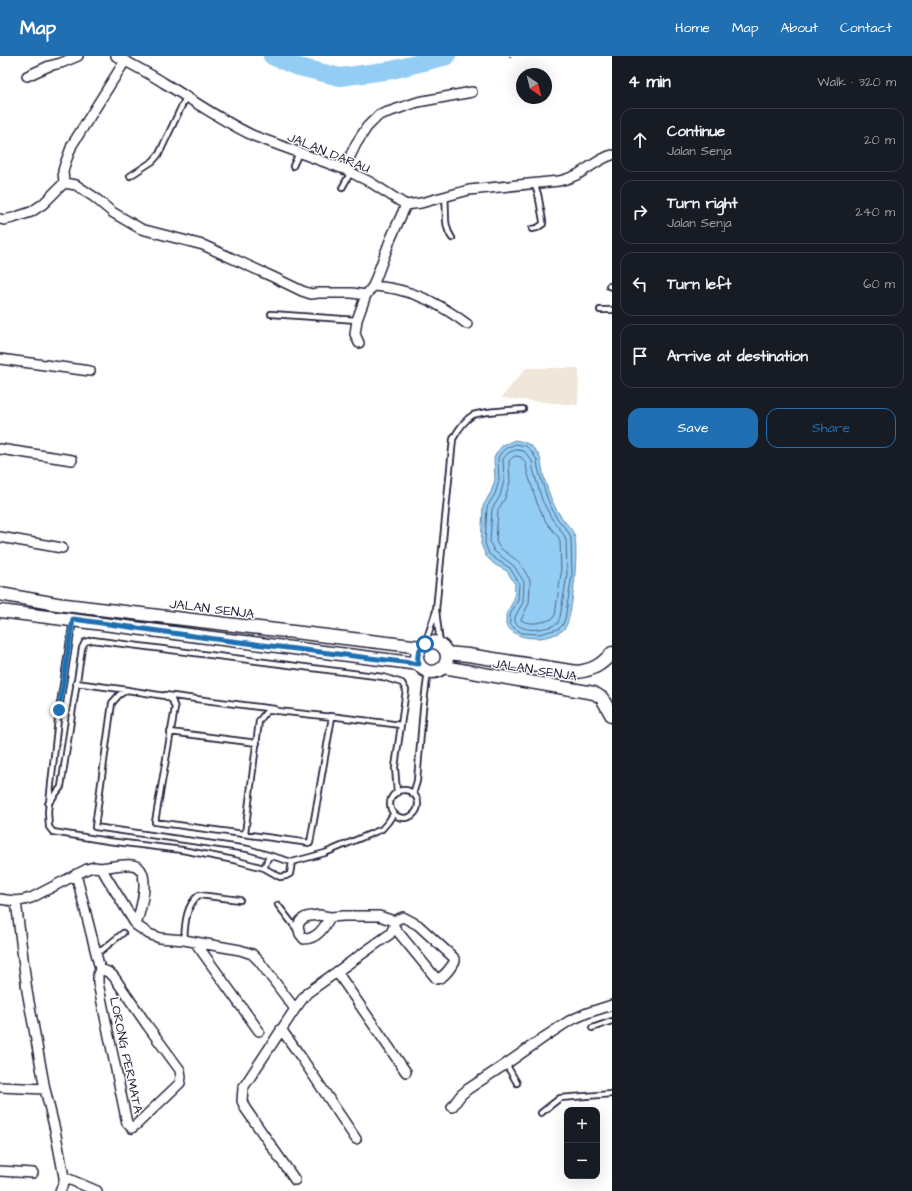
<!DOCTYPE html>
<meta charset="utf-8">
<style>
:root{--surface:#171b24;--page:#242831;--text:#f1f3f6;--muted:#9ea1a6;--line:#363941;--accent:#1f6fb2}
body{margin:0;font-family:"Architects Daughter",sans-serif;background:var(--page);color:var(--text)}
.controls{position:absolute;right:12px;bottom:12px;display:grid;overflow:hidden;border-radius:8px;box-shadow:0 4px 16px #0002}
.controls button{width:36px;height:36px;display:grid;place-items:center;padding:0;border:0;border-bottom:1px solid var(--line);background:var(--surface);color:var(--text);font:20px sans-serif}
.compass{position:absolute;left:516px;top:12px;width:36px;height:36px;border-radius:50%;background:var(--surface);box-shadow:0 4px 16px #0002;rotate:145deg}
.stop{position:absolute;width:12px;height:12px;margin:-9px;border:3px solid #1f6fb2;border-radius:50%;background:#fff}
.stop.end{background:#1f6fb2;border-color:#fff;box-shadow:0 1px 4px #0008}
.list{margin:0;padding:0;list-style:none}
h2{display:flex;justify-content:space-between;align-items:center;height:52px;margin:0;padding:0 16px;font-size:17px}
h2 small{font-size:13px;font-weight:400;color:var(--muted)}
.list li{display:grid;grid-template-columns:26px 1fr auto;gap:12px;align-items:center;box-sizing:border-box;height:64px;margin:0 8px 8px;padding:0 8px;border:1px solid var(--line);border-radius:12px}
.list b{display:block;font-size:15px;white-space:nowrap}
.list p{margin:0;font-size:13px;white-space:nowrap;color:var(--muted)}
.list em{font-size:13px;font-style:normal;color:var(--muted)}
.actions{display:flex;gap:8px;padding:12px 16px}
.actions a{flex:1;padding:9px 0;border:1px solid var(--accent);border-radius:12px;text-align:center;font-size:14px;color:var(--accent)}
.actions .main{background:var(--accent);color:#fff}
.icon{flex:none;width:22px;height:22px;fill:none;stroke:currentColor;stroke-width:2;stroke-linecap:round;stroke-linejoin:round}
.map{position:relative;flex:none;width:612px;height:1135px;overflow:hidden}
header{display:flex;align-items:center;gap:24px;box-sizing:border-box;height:56px;padding:0 20px;background:var(--accent);color:#fff}
header strong{font-size:19px}
nav{display:flex;gap:22px;margin-inline-start:auto;font-size:14px}
main{display:flex}
aside{flex:1;background:var(--surface)}
.map>svg:first-child{display:block}
.built{fill:#f0e6d9}
.water{fill:#94cdf3;stroke:#6689a9}
.lines{fill:none;stroke-linecap:round;stroke-linejoin:round}
.shore{stroke:#506685;stroke-width:1}
.river{stroke:#94cdf3;stroke-width:18}
.service-casing{stroke:#22223b;stroke-width:8}
.minor-casing{stroke:#22223b;stroke-width:12}
.secondary-casing{stroke:#22223b;stroke-width:15}
.path{stroke:#22223b;stroke-width:2;stroke-dasharray:1 3;stroke-linecap:butt}
.service{stroke:#fff;stroke-width:4.5}
.minor{stroke:#fff;stroke-width:9}
.secondary{stroke:#fff;stroke-width:12}
.route{stroke:#1f6fb2;stroke-width:5}
.labels{text-anchor:middle;stroke-width:3;stroke-linejoin:round;paint-order:stroke}
.street-label{font-size:13px;fill:#22223b;stroke:#fff}
</style>
<header>
<strong>Map</strong>
<nav><a>Home</a><a>Map</a><a>About</a><a>Contact</a></nav>
</header>
<main>
<div class="map">
<svg width="612" height="1135" viewBox="0 0 612 1135">
<rect width="100%" height="100%" fill="#fff"/>
<filter id="ink" filterUnits="userSpaceOnUse"><feTurbulence type="fractalNoise" baseFrequency=".025" numOctaves="2"/><feDisplacementMap in="SourceGraphic" scale="8" xChannelSelector="R" yChannelSelector="G"/><feConvolveMatrix kernelMatrix="1 2 1 2 8 2 1 2 1" color-interpolation-filters="sRGB"/></filter>
<g filter="url(#ink)">
<path class="built" d="M 526,312 L 579,312 L 578,349 L 501,342 Z"/>
<path class="water" d="M 515,384 C 524,386 530,387 536,395 C 541,401 540,403 542,411 C 543,421 547,431 550,440 C 553,447 556,454 560,459 C 565,467 573,473 575,482 C 578,497 573,560 565,572 C 561,578 545,582 538,582 C 523,582 515,580 506,569 L 506,558 L 514,544 L 515,528 L 507,515 L 494,508 L 486,500 L 481,488 L 483,450 L 491,436 L 495,424 L 494,402 L 497,396 L 503,389 Z"/>
<g class="lines">
<path class="shore" d="M 516,388 L 526,390 L 532,396 L 537,404 L 538,412 L 547,442 L 556,461 L 569,477 L 571,483 L 572,519 L 565,563 L 562,570 L 558,573 L 539,578 L 522,577 L 514,572 L 510,568 L 510,559 L 518,544 L 519,527 L 510,512 L 497,504 L 489,498 L 485,487 L 487,451 L 495,438 L 499,425 L 498,402 L 500,398 L 505,393 Z
M 516,394 L 524,395 L 532,405 L 533,413 L 542,444 L 552,463 L 564,479 L 566,484 L 567,519 L 560,561 C 560,561 558,566 558,567 C 555,569 552,570 549,571 C 538,574 523,576 515,566 L 515,561 L 523,546 L 524,526 L 514,510 L 494,495 L 490,486 L 492,453 L 500,440 L 504,425 L 503,403 L 508,397 Z
M 516,400 L 521,401 L 526,407 L 527,415 L 537,447 L 546,466 L 559,482 L 560,485 L 561,518 L 555,559 L 552,563 C 542,566 531,570 521,564 L 529,547 L 530,529 L 530,524 L 519,506 L 499,491 L 496,485 L 498,454 L 505,442 L 510,426 L 509,405 L 512,402 Z"/>
<path class="river" d="M 272,0 L 295,10 L 340,21 L 392,14 L 447,0"/>
<defs>
<path id="service" d="M 293,110 L 299,97
M 130,120 L 153,105 L 159,98 L 186,41
M 342,132 L 351,116
M 445,141 C 447,155 443,170 452,182
M 532,173 L 537,172 L 543,168 L 543,165 L 538,138 L 534,127
M 609,230 L 612,231
M 600,254 L 612,254
M 271,258 L 357,264
M 73,564 L 59,654 L 48,756 L 49,771 L 53,776 L 108,785 L 182,794 L 234,804 L 264,812 L 280,821 L 286,820 L 290,818 L 292,806
M 425,588 L 436,555
M 440,588 L 436,554 L 453,383 C 458,374 464,364 473,359 C 483,355 512,354 523,353
M 76,627 L 128,634
M 165,639 L 275,653
M 330,660 L 401,669
M 170,676 L 257,687
M390 748a14 14 0 1 1 28 0a14 14 0 1 1-28 0Z
M 413,738 L 417,725 L 423,653 L 428,615
M 48,748 L 61,731 L 82,592 L 85,586 L 92,584 L 383,621 L 402,627 L 406,634 L 395,711 L 397,737
M 245,778 L 259,665 L 267,655 L 278,655 L 332,661 L 310,787 L 155,766 L 175,652 L 172,644 L 165,640 L 127,634 L 119,639 L 112,647 L 95,771 L 248,793 L 292,806 L 325,797 L 382,773 L 388,766 L 394,757
M 264,812 L 269,800
M 278,849 L 298,875
M 184,884 C 185,867 186,849 199,839 L 240,844
M 95,896 L 102,894 L 123,877
M 592,972 L 612,965
M 506,1008 L 517,1027
M 541,1057 L 560,1042 L 612,1038"/>
<path id="minor" d="M 116,0 C 132,9 149,17 164,27 C 194,45 222,65 254,80 L 344,113 L 370,126 L 406,149 L 421,147 L 469,134 L 559,125 C 567,123 574,121 580,117 C 592,110 599,103 612,99
M 27,20 L 49,10 L 61,7 L 78,0
M 344,113 L 356,88 L 367,71 L 379,59 L 418,46 L 472,36
M 64,127 L 63,115 L 65,108 L 72,89 L 125,5
M 0,163 L 4,164 L 13,162 L 31,156 L 43,148 L 64,127 L 76,129 L 94,141 L 112,156 L 141,173 L 203,189 L 273,221 L 302,235 L 311,238 L 319,237 L 352,237 L 366,239
M 373,230 C 383,231 394,232 403,235 C 427,241 447,253 467,268
M 359,287 L 355,278 L 357,264 L 366,239 L 373,230 L 391,182 L 406,149
M 0,303 L 90,315
M 0,393 L 72,404
M 0,481 L 62,492
M 101,812 C 109,811 124,808 132,809 C 154,812 140,856 136,869
M 76,818 L 100,913 L 98,919 L 98,927 L 127,1067 L 132,1072 L 136,1069 L 180,1027 L 181,1021 L 180,1014 L 147,969 L 114,921 C 110,916 106,915 100,913
M 0,843 C 11,845 20,846 31,842 L 87,813 L 94,811 L 101,812 L 136,869 L 149,878 L 160,882 L 184,884 L 240,894 L 252,898 L 259,905 L 295,953
M 16,845 L 27,935 L 45,1033 L 55,1074 L 64,1121 L 64,1126 L 60,1135
M 319,859 L 330,861 C 324,872 317,883 304,883 L 300,878 L 298,870 C 301,860 309,860 319,859 Z
M 330,861 L 344,860 L 379,860 L 394,865 L 394,871 L 435,921 L 437,923 C 445,921 450,912 455,905 L 453,901 L 418,869 L 403,861 L 394,865
M 195,886 L 259,975
M 337,916 L 406,1016
M 281,973 L 301,1001 L 356,1083
M 0,1031 L 45,1033
M 452,1051 L 461,1039 L 468,1033 L 506,1008 L 546,980 L 569,965 L 587,957 L 612,949
M 0,1115 L 33,1117
M 64,1121 L 97,1135
M 295,1124 L 245,1052 L 242,1045 L 243,1032 L 295,953 L 307,937 L 390,878 L 394,871"/>
<path id="secondary" d="M 0,538 L 57,548 L 421,591
M 0,555 L 419,608
M417 601a15 15 0 1 1 30 0a15 15 0 1 1-30 0Z
M 447,597 L 468,599 L 577,616 C 593,614 601,609 612,597
M 443,611 L 594,637 L 602,642 L 612,660"/>
</defs>
<use href="#service" class="service-casing"/>
<use href="#minor" class="minor-casing"/>
<use href="#secondary" class="secondary-casing"/>
<path class="path" d="M 510,0 L 510,2"/>
<use href="#service" class="service"/>
<use href="#minor" class="minor"/>
<use href="#secondary" class="secondary"/>
</g>
</g>
<g class="lines" filter="url(#ink)">
<path class="route" d="M 59,654 L 73,563 L 215,583 L 419,608 C 416,600 418,594 425,588"/>
</g>
<g class="labels">
<g class="street-label">
<text transform="translate(329 96) rotate(22)" y="5">JALAN DARAU</text>
<text transform="translate(212 552) rotate(7)" y="5">JALAN SENJA</text>
<text transform="translate(535 613) rotate(9)" y="5">JALAN SENJA</text>
<text transform="translate(127 999) rotate(78)" y="5">LORONG PERMATA</text>
</g>
</g>
</svg>
<div class="controls">
<button>+</button>
<button>−</button>
</div>
<svg class="compass" viewBox="-18 -18 36 36"><path d="M0-13l5 13h-10z" fill="#e53935"/><path d="M0 13l5-13h-10z" fill="#9ea1a6"/></svg>
<div class="stop" style="left:425px;top:588px"></div>
<div class="stop end" style="left:59px;top:654px"></div>
</div>
<aside>
<h2>4 min<small>Walk · 320 m</small></h2>
<ul class="list">
<li><svg class="icon" aria-label="ahead" viewBox="0 0 24 24"><path d="M12 20V5M6 11l6-6 6 6"/></svg><div><b>Continue</b><p>Jalan Senja</p></div><em>20 m</em></li>
<li><svg class="icon" aria-label="right" viewBox="0 0 24 24"><path d="M7 20v-9h11M14 6l5 5-5 5"/></svg><div><b>Turn right</b><p>Jalan Senja</p></div><em>240 m</em></li>
<li><svg class="icon" aria-label="left" viewBox="0 0 24 24"><path d="M17 20v-9H6M10 6l-5 5 5 5"/></svg><div><b>Turn left</b></div><em>60 m</em></li>
<li><svg class="icon" aria-label="arrive" viewBox="0 0 24 24"><path d="M6 21V4h12l-3 4 3 4H6"/></svg><div><b>Arrive at destination</b></div></li>
</ul>
<div class="actions"><a class="main">Save</a><a>Share</a></div>
</aside>
</main>
